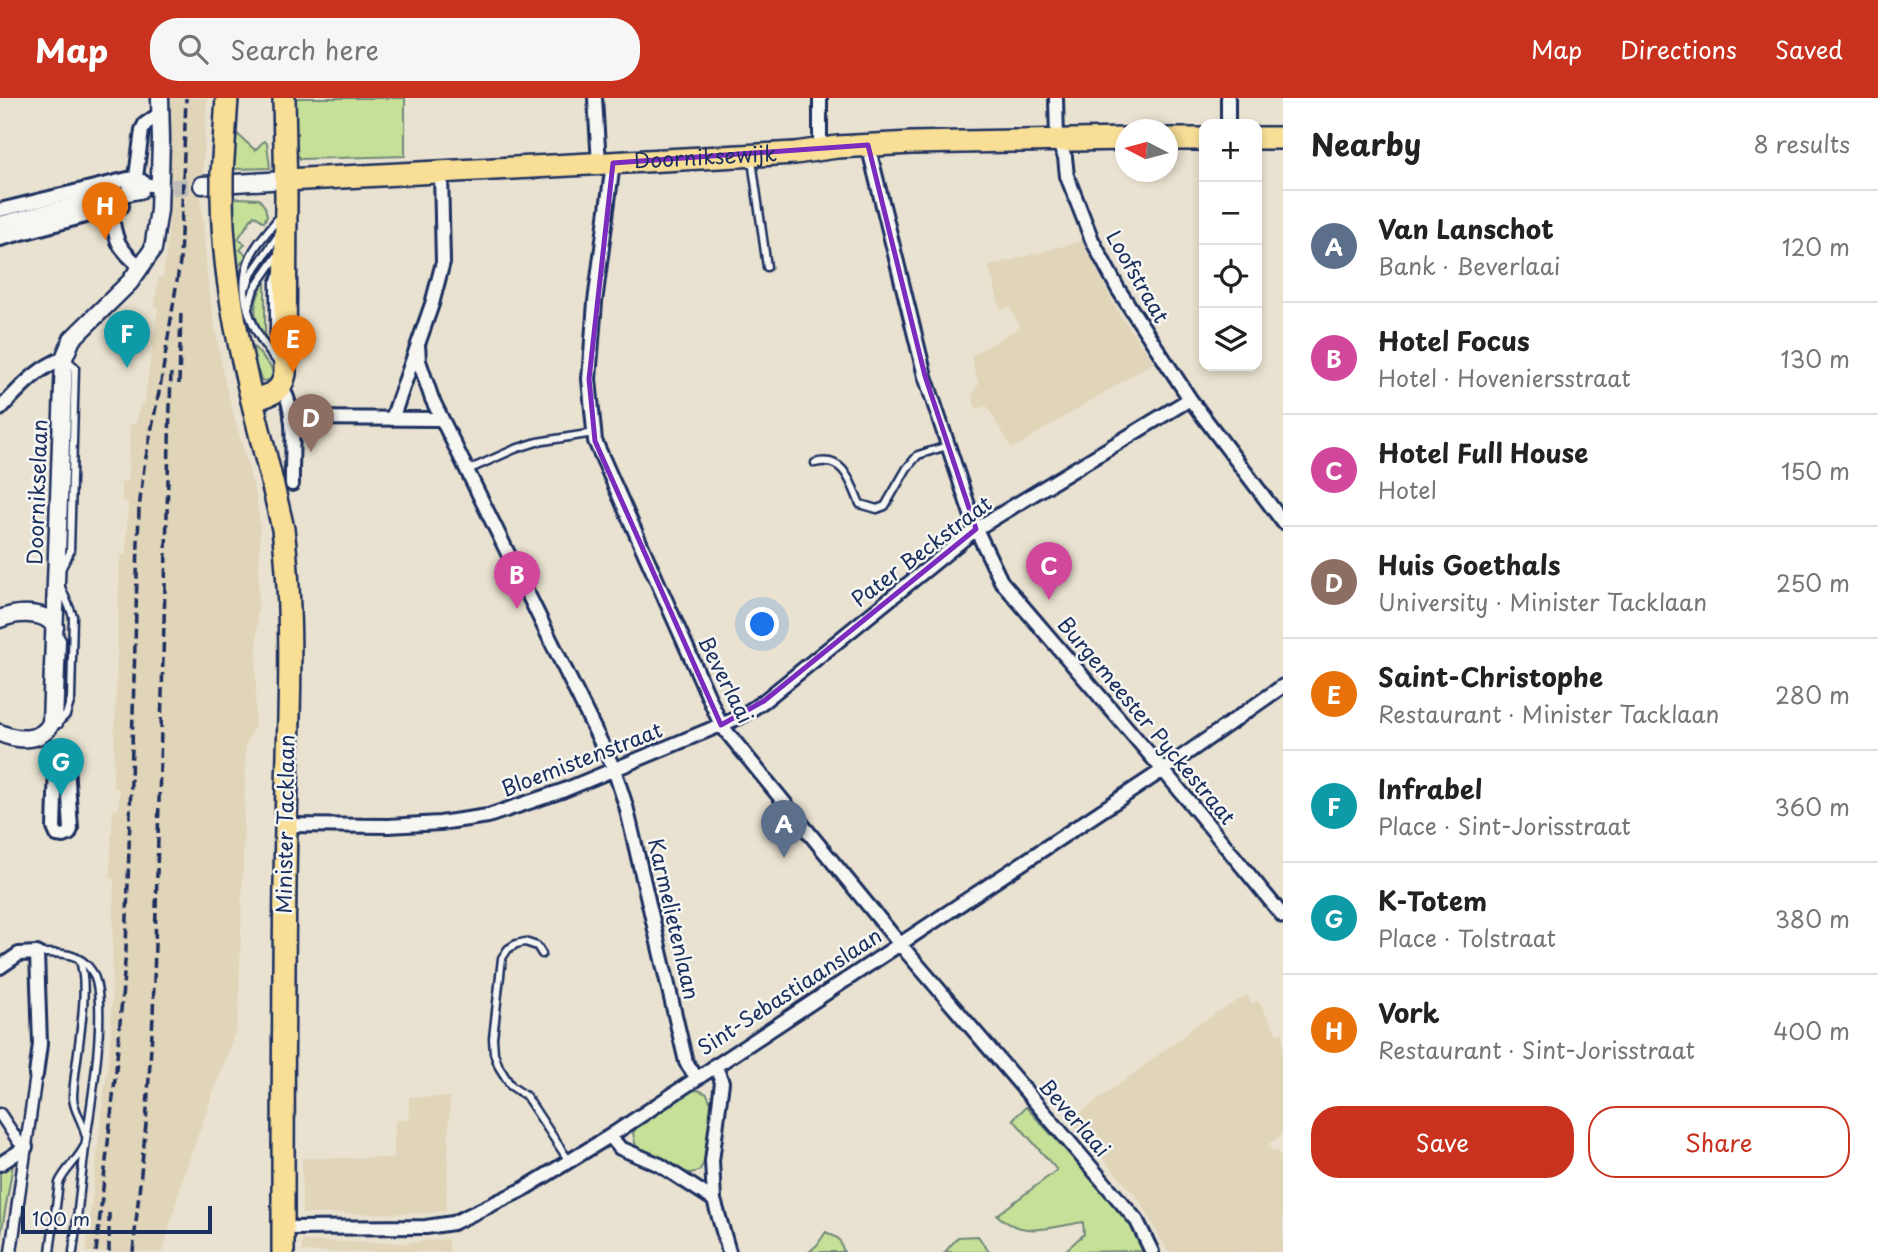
<!DOCTYPE html>
<meta charset="utf-8">
<style>
:root{--surface:#fff;--page:#f6f6f6;--text:#222;--muted:#767676;--line:#e0e0e0;--accent:#c8321e}
body{margin:0;font-family:"Playpen Sans",sans-serif;background:var(--page);color:var(--text)}
.controls{position:absolute;right:21px;top:21px;display:grid;overflow:hidden;border-radius:14px;box-shadow:0 4px 10px #0003}
.controls button{width:63px;height:63px;display:grid;place-items:center;padding:0;border:0;border-bottom:2px solid var(--line);background:var(--surface);color:var(--text);font:35px sans-serif}
.compass{position:absolute;left:1115px;top:21px;width:63px;height:63px;border-radius:50%;background:var(--surface);box-shadow:0 4px 10px #0003;rotate:276deg}
.scale{position:absolute;left:21px;bottom:18px;width:191px;box-sizing:border-box;padding-left:7px;border:4px solid #1b2f5e;border-top:0;font-size:19px;line-height:24px;white-space:nowrap;color:#1b2f5e;-webkit-text-stroke:5px #f6f6f2;paint-order:stroke}
.you{position:absolute;left:763px;top:527px;width:24px;height:24px;margin:-18px;border:5px solid #fff;border-radius:50%;background:#1a73e8;box-shadow:0 0 0 10px #1a73e833}
.badge{display:grid;place-items:center;width:46px;height:46px;border-radius:50%;background:var(--accent);color:#fff;font-size:23px;font-weight:700}
.pin{position:absolute;translate:-50% -58px;filter:drop-shadow(0 2px 4px #0008)}
.pin::after{content:'';position:absolute;top:37px;width:24px;height:21px;background:inherit;clip-path:polygon(0 0,100% 0,50% 100%)}
.list{margin:0;padding:0;list-style:none}
h2{display:flex;justify-content:space-between;align-items:center;height:91px;margin:0;padding:0 28px;font-size:30px}
h2 small{font-size:23px;font-weight:400;color:var(--muted)}
.list li{display:grid;grid-template-columns:46px 1fr auto;gap:21px;align-items:center;box-sizing:border-box;height:112px;padding:0 28px;border-top:2px solid var(--line)}
.list b{display:block;font-size:26px;white-space:nowrap}
.list p{margin:0;font-size:23px;white-space:nowrap;color:var(--muted)}
.list em{font-size:23px;font-style:normal;color:var(--muted)}
.actions{display:flex;gap:14px;padding:21px 28px}
.actions a{flex:1;padding:16px 0;border:2px solid var(--accent);border-radius:28px;text-align:center;font-size:24px;color:var(--accent)}
.actions .main{background:var(--accent);color:#fff}
.icon{flex:none;width:38px;height:38px;fill:none;stroke:currentColor;stroke-width:2;stroke-linecap:round;stroke-linejoin:round}
.map{position:relative;flex:none;width:1283px;height:1154px;overflow:hidden}
header{display:flex;align-items:center;gap:42px;box-sizing:border-box;height:98px;padding:0 35px;background:var(--accent);color:#fff}
header strong{font-size:33px}
nav{display:flex;gap:38px;margin-inline-start:auto;font-size:24px}
.search{width:490px;height:63px;background:var(--page);display:flex;align-items:center;gap:18px;box-sizing:border-box;padding:0 24px;border-radius:28px;color:var(--muted);font-size:26px}
main{display:flex}
aside{flex:1;background:var(--surface)}
.map>svg:first-child{display:block}
.built{fill:#e0d4b9}
.green{fill:#c6e097;stroke:#70887a;stroke-width:2}
.lines{fill:none;stroke-linecap:round;stroke-linejoin:round}
.tertiary-tunnel{stroke:#c0beb9;stroke-width:16;stroke-dasharray:16 8;stroke-linecap:butt}
.service-casing{stroke:#1b2f5e;stroke-width:11}
.pedestrian-casing{stroke:#1b2f5e;stroke-width:15}
.minor-casing{stroke:#1b2f5e;stroke-width:18}
.tertiary-casing{stroke:#1b2f5e;stroke-width:21}
.primary-casing{stroke:#1b2f5e;stroke-width:26}
.service{stroke:#f6f6f2;stroke-width:6}
.pedestrian{stroke:#f6f6f2;stroke-width:10}
.minor{stroke:#f6f6f2;stroke-width:12}
.tertiary{stroke:#f6f6f2;stroke-width:16}
.primary{stroke:#f9df96;stroke-width:21}
.rail{stroke:#1b2f5e;stroke-width:3.5;stroke-dasharray:10 5;stroke-linecap:butt}
.primary-bridge-casing{stroke:#1b2f5e;stroke-width:26;stroke-linecap:butt}
.primary-bridge{stroke:#f9df96;stroke-width:21}
.marked{fill:none;stroke:#7b2cbf;stroke-width:5;stroke-linejoin:round}
.labels{text-anchor:middle;stroke-width:5;stroke-linejoin:round;paint-order:stroke}
.street-label{font-size:21px;fill:#1b2f5e;stroke:#f6f6f2}
</style>
<header>
<strong>Map</strong>
<div class="search"><svg class="icon" aria-label="search" viewBox="0 0 24 24"><circle cx="10" cy="10" r="6"/><path d="M15 15l6 6"/></svg>Search here</div>
<nav><a>Map</a><a>Directions</a><a>Saved</a></nav>
</header>
<main>
<div class="map">
<svg width="1283" height="1154" viewBox="0 0 1283 1154">
<rect width="100%" height="100%" fill="#e9e2d0"/>
<filter id="ink" filterUnits="userSpaceOnUse"><feTurbulence type="fractalNoise" baseFrequency=".0143" numOctaves="2"/><feDisplacementMap in="SourceGraphic" scale="14" xChannelSelector="R" yChannelSelector="G"/><feConvolveMatrix kernelMatrix="1 2 1 2 8 2 1 2 1" color-interpolation-filters="sRGB"/></filter>
<g filter="url(#ink)">
<path class="built" d="M 171,0 L 207,0 L 201,98 L 208,189 L 224,281 L 256,399 L 260,427 L 255,622 L 254,630 L 246,645 L 239,905 L 237,927 L 233,940 L 183,1078 L 163,1154 L 86,1154 L 111,936 L 114,781 L 111,780 L 110,776 L 112,731 L 113,711 L 119,712 L 119,691 L 113,690 L 120,457 L 126,457 L 128,404 L 122,403 L 121,384 L 128,384 L 130,326 L 136,326 L 140,307 L 144,307 L 158,210 L 155,208 L 158,179 L 163,179 L 168,140 Z
M 1082,143 L 1119,216 L 1154,264 L 1012,351 L 987,308 L 976,311 L 972,297 L 979,286 L 971,258 L 1020,229 L 1010,209 L 1001,212 L 989,168 Z
M 1247,897 L 1252,906 L 1258,903 L 1278,937 L 1283,934 L 1282,1037 L 1268,1046 L 1273,1053 L 1276,1052 L 1281,1059 L 1283,1059 L 1283,1154 L 1168,1154 L 1140,1103 L 1070,1023 L 1189,934 L 1188,932 Z
M 409,999 L 450,999 L 446,1113 L 426,1115 L 302,1116 L 302,1060 L 394,1060 L 395,1022 L 409,1022 Z
M 447,1141 L 450,1154 L 302,1154 L 302,1143 L 405,1145 Z"/>
<path class="green" d="M 295,0 L 405,0 L 405,58 L 300,61 L 297,56 Z
M 235,34 L 255,52 L 264,43 L 267,45 L 270,70 L 232,71 Z
M 239,100 L 259,101 L 265,109 L 267,118 L 264,124 L 254,117 L 238,141 L 245,146 L 240,152 L 247,157 L 236,172 L 232,101 Z
M 265,182 L 265,243 C 252,217 252,207 265,182 Z
M 248,242 L 271,269 L 273,277 L 270,282 L 262,283 L 258,273 L 255,273 Z
M 698,992 L 707,996 L 711,1005 L 712,1014 L 706,1061 L 699,1073 L 691,1075 L 683,1074 L 636,1049 L 633,1035 C 639,1022 683,992 698,992 Z
M 1026,1009 L 1126,1117 L 1146,1153 L 1064,1154 L 1084,1136 L 1083,1124 C 1053,1129 1022,1141 997,1117 L 1057,1072 L 1013,1021 Z
M 14,1061 L 0,1142 L 0,1071 Z
M 826,1134 L 839,1141 L 844,1154 L 809,1154 L 817,1147 Z
M 978,1138 L 989,1154 L 945,1154 L 958,1139 Z"/>
<g class="lines">
<path class="tertiary-tunnel" d="M 148,91 L 202,87"/>
<defs>
<path id="service" d="M 752,62 L 767,169
M 279,119 C 269,133 253,148 248,165 C 236,202 256,240 280,267
M 247,188 L 252,175 L 280,135
M 249,208 L 254,191 L 280,154
M 277,251 L 274,242 L 274,184 L 278,176
M 815,365 C 844,357 851,385 860,406 L 877,411 L 885,408 L 907,370 L 918,357 L 947,348
M 468,372 L 515,351 L 537,344 L 594,335
M 61,471 L 70,454 L 75,269 L 66,261
M 58,535 L 62,542 L 59,626
M 52,631 L 66,617 L 71,601 L 73,518 L 60,487
M 37,855 C 57,855 78,853 91,872 C 110,898 91,1007 86,1042 C 81,1079 78,1117 73,1154
M 542,856 L 537,848 L 525,844 L 516,846 L 508,851 L 502,860 L 493,940 L 494,955 L 499,969 L 511,988 L 526,998 L 569,1063
M 79,861 C 92,889 74,966 73,999 C 73,1012 83,1023 85,1036
M 50,1154 L 59,1085 C 65,1071 77,1063 84,1049"/>
<path id="pedestrian" d="M 0,1016 L 18,1043 L 26,1049
M 11,1154 L 36,977"/>
<path id="minor" d="M 595,0 L 599,66
M 1056,0 L 1057,42 L 1065,59 L 1067,78 L 1092,142 L 1118,191 L 1190,301 L 1283,424
M 1228,0 L 1228,26
M 868,47 L 925,278 L 976,431 L 1001,483 L 1163,672 L 1283,818
M 820,51 L 820,0
M 613,65 L 595,204 L 589,281 L 595,343 L 721,627 L 899,845 L 1137,1123 L 1152,1154
M 136,79 L 142,32 L 145,26 L 161,15
M 0,112 L 136,79 L 146,86 L 150,87
M 111,112 C 115,142 117,150 142,170
M 0,141 L 122,108
M 418,246 L 419,263 L 432,301 L 614,671 L 626,708 L 686,964 L 696,979
M 281,289 C 298,310 291,359 292,386
M 0,311 C 19,291 37,270 64,260
M 291,320 L 441,321
M 392,321 L 432,206 L 443,164 L 441,75
M 53,651 L 62,657 L 67,666 L 71,731 L 69,736 L 64,738 L 57,737 L 54,730 L 56,667 Z
M 286,727 L 388,728 L 440,725 L 488,718 L 562,693 L 740,619 L 764,603 L 976,431 L 1190,301
M 0,869 L 19,856 L 37,855 L 40,946 L 36,977
M 715,967 L 722,984 L 712,1063 L 714,1102 L 729,1154
M 610,1038 L 620,1050 L 660,1067 L 714,1102
M 0,1066 L 26,1049
M 283,1130 L 426,1129 L 453,1125 L 522,1092 L 610,1038 L 1163,672 L 1283,588"/>
<path id="tertiary" d="M 202,87 L 286,82
M 129,94 L 140,92
M 0,127 L 116,97
M 0,521 C 16,514 46,512 55,529
M 0,635 C 18,643 42,644 51,625 L 64,260 L 72,241 L 130,184 L 153,151 L 159,112 L 161,42 L 160,0"/>
<g id="primary">
<path d="M 1257,40 L 1283,40"/>
<path d="M 1168,41 L 1204,41"/>
<path d="M 222,76 L 227,0"/>
<path id="s1" d="M 286,82 L 795,55 L 837,49 L 912,45 L 1126,41"/>
<path d="M 222,98 C 223,215 258,318 283,431 C 295,529 288,630 286,728 C 283,870 283,1012 283,1154"/>
<path d="M 252,302 C 269,297 281,296 285,276 L 286,98 L 284,0"/>
</g>
</defs>
<use href="#service" class="service-casing"/>
<use href="#pedestrian" class="pedestrian-casing"/>
<use href="#minor" class="minor-casing"/>
<use href="#tertiary" class="tertiary-casing"/>
<use href="#primary" class="primary-casing"/>
<use href="#service" class="service"/>
<use href="#pedestrian" class="pedestrian"/>
<use href="#minor" class="minor"/>
<use href="#tertiary" class="tertiary"/>
<use href="#primary" class="primary"/>
<path class="rail" d="M 179,286 L 181,212
M 109,1115 L 109,1154
M 96,1154 L 116,972 L 126,852 L 139,411 L 144,369 L 161,284 L 180,164 L 186,0
M 133,1154 L 146,1026 L 153,919 L 171,273"/>
<defs>
<path id="primary-bridge" d="M 222,98 L 222,76"/>
</defs>
<use href="#primary-bridge" class="primary-bridge-casing"/>
<use href="#primary-bridge" class="primary-bridge"/>
</g>
</g>
<path class="marked" d="M 868,47 L 925,278 L 976,431 L 764,603 L 721,627 L 595,343 L 589,281 L 613,65 Z"/>
<g class="labels">
<g class="street-label">
<text dy="7" stroke="none"><textPath href="#s1" startOffset="420">Doorniksewijk</textPath></text>
<text transform="translate(1137 179) rotate(60)" y="7">Loofstraat</text>
<text transform="translate(38 394) rotate(-88)" y="7">Doornikselaan</text>
<text transform="translate(922 454) rotate(-37)" y="7">Pater Beckstraat</text>
<text transform="translate(725 582) rotate(63)" y="7">Beverlaai</text>
<text transform="translate(1146 623) rotate(50)" y="7">Burgemeester Pyckestraat</text>
<text transform="translate(582 662) rotate(-21)" y="7">Bloemistenstraat</text>
<text transform="translate(286 726) rotate(-89)" y="7">Minister Tacklaan</text>
<text transform="translate(673 821) rotate(77)" y="7">Karmelietenlaan</text>
<text transform="translate(790 894) rotate(-33)" y="7">Sint-Sebastiaanslaan</text>
<text transform="translate(1074 1020) rotate(49)" y="7">Beverlaai</text>
</g>
</g>
</svg>
<div class="controls">
<button>+</button>
<button>−</button>
<button><svg class="icon" aria-label="locate" viewBox="0 0 24 24"><circle cx="12" cy="12" r="6"/><path d="M12 2v4M12 18v4M2 12h4M18 12h4"/></svg></button>
<button><svg class="icon" aria-label="layers" viewBox="0 0 24 24"><path d="M12 4l9 5-9 5-9-5zM3 14l9 5 9-5"/></svg></button>
</div>
<svg class="compass" viewBox="-18 -18 36 36"><path d="M0-13l5 13h-10z" fill="#e53935"/><path d="M0 13l5-13h-10z" fill="#767676"/></svg>
<div class="scale">100 m</div>
<div class="you"></div>
<div class="pin badge" style="left:784px;top:760px;background:#5c6f8a">A</div>
<div class="pin badge" style="left:517px;top:511px;background:#d1479c">B</div>
<div class="pin badge" style="left:1049px;top:502px;background:#d1479c">C</div>
<div class="pin badge" style="left:311px;top:354px;background:#8d6e63">D</div>
<div class="pin badge" style="left:293px;top:275px;background:#e8710a">E</div>
<div class="pin badge" style="left:127px;top:270px;background:#0f9aa8">F</div>
<div class="pin badge" style="left:61px;top:698px;background:#0f9aa8">G</div>
<div class="pin badge" style="left:105px;top:142px;background:#e8710a">H</div>
</div>
<aside>
<h2>Nearby<small>8 results</small></h2>
<ul class="list">
<li><span class="badge" style="background:#5c6f8a">A</span><div><b>Van Lanschot</b><p>Bank · Beverlaai</p></div><em>120 m</em></li>
<li><span class="badge" style="background:#d1479c">B</span><div><b>Hotel Focus</b><p>Hotel · Hoveniersstraat</p></div><em>130 m</em></li>
<li><span class="badge" style="background:#d1479c">C</span><div><b>Hotel Full House</b><p>Hotel</p></div><em>150 m</em></li>
<li><span class="badge" style="background:#8d6e63">D</span><div><b>Huis Goethals</b><p>University · Minister Tacklaan</p></div><em>250 m</em></li>
<li><span class="badge" style="background:#e8710a">E</span><div><b>Saint-Christophe</b><p>Restaurant · Minister Tacklaan</p></div><em>280 m</em></li>
<li><span class="badge" style="background:#0f9aa8">F</span><div><b>Infrabel</b><p>Place · Sint-Jorisstraat</p></div><em>360 m</em></li>
<li><span class="badge" style="background:#0f9aa8">G</span><div><b>K-Totem</b><p>Place · Tolstraat</p></div><em>380 m</em></li>
<li><span class="badge" style="background:#e8710a">H</span><div><b>Vork</b><p>Restaurant · Sint-Jorisstraat</p></div><em>400 m</em></li>
</ul>
<div class="actions"><a class="main">Save</a><a>Share</a></div>
</aside>
</main>
